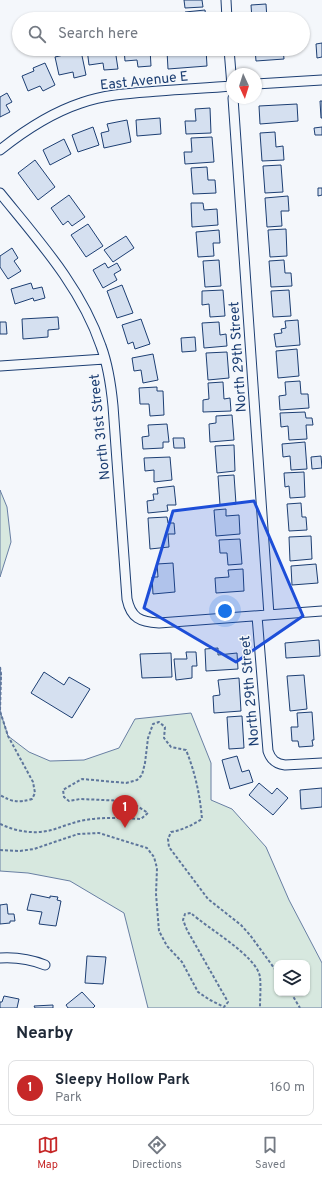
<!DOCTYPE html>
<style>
:root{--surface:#fff;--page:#f6f6f7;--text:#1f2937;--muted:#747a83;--line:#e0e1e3;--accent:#c62828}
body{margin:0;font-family:Overpass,sans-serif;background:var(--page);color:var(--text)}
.controls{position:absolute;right:12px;bottom:12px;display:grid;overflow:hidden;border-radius:8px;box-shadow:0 1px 3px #0004}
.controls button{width:36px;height:36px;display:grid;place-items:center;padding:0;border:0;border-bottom:1px solid var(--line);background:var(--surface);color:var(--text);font:20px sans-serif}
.compass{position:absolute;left:226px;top:68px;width:36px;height:36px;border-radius:50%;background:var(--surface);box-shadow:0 1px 3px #0004;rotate:176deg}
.you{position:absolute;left:225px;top:611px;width:14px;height:14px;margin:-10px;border:3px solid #fff;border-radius:50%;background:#1a73e8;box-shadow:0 0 0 6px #1a73e833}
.badge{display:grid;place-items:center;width:26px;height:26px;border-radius:50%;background:var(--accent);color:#fff;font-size:13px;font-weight:700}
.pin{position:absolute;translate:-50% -33px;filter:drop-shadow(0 1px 2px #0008)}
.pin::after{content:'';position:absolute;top:21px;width:14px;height:12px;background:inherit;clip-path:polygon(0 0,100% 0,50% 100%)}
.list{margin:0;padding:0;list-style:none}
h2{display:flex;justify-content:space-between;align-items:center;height:52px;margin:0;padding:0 16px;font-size:17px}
h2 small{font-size:13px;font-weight:400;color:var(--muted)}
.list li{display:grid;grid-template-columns:26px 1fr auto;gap:12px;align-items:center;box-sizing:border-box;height:56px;margin:0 8px 8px;padding:0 8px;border:1px solid var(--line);border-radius:8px}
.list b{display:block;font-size:15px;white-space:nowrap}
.list p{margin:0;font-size:13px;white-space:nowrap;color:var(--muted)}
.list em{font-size:13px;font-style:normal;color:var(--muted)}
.icon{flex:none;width:22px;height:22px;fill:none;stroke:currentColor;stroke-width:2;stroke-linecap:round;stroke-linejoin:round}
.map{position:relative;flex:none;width:322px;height:1008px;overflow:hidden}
.search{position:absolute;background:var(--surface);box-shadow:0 1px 3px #0004;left:12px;right:12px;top:12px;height:44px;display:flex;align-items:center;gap:10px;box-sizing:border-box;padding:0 14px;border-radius:22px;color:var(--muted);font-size:15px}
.sheet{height:116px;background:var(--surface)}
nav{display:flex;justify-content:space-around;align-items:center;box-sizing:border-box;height:56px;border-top:1px solid var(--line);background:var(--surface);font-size:11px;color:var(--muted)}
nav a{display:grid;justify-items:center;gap:2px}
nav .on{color:var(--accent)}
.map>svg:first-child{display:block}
.green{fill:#d7e8df;stroke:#687fa3;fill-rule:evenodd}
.building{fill:#d5e0f0;stroke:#1d3f73}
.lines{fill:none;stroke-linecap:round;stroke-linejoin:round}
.minor-casing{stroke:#1d3f73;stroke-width:11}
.path{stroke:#5e769c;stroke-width:2;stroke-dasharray:3 2;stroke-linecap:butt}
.minor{stroke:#f4f7fb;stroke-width:9}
.marked{fill:#1d4ed8;fill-opacity:0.2;stroke:#1d4ed8;stroke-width:3;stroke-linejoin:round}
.labels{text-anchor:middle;stroke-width:3;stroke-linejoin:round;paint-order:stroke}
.street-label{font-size:14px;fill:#1d3f73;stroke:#f4f7fb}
</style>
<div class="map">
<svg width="322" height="1008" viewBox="0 0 322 1008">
<rect width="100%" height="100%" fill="#f4f7fb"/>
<path class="green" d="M 0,490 L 7,507 L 11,542 L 0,577 Z
M 0,667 L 1,674 L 0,711 L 8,736 L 29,752 L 50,761 L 84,760 L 119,748 L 135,719 L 191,713 L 211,763 L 211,800 L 232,809 L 266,847 L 289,900 L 322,963 L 322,1008 L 148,1008 L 124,913 L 70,881 L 28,873 L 0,871 ZM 277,963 L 307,963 L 307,993 L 277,993 Z"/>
<path class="building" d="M 184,0 L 202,0 L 203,7 L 185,8 Z
M 266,4 L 267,19 L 252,19 L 251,5 Z
M 205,10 L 206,19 L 185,19 L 185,12 Z
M 322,43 L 322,57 L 317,58 L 316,44 Z
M 87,49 L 115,49 L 118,69 L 104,70 L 103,63 L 89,65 Z
M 124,49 L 150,49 L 151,66 L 138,67 L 137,60 L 125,61 Z
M 206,49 L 207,66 L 168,69 L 167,51 Z
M 255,49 L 283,49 L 284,59 L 256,61 Z
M 81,51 L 86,75 L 74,78 L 73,72 L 59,75 L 55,57 Z
M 45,63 L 55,85 L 43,91 L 40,86 L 28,91 L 22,76 L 34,71 L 33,68 Z
M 7,93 L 12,102 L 6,105 L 10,112 L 0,117 L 0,97 Z
M 320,101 L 322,101 L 322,118 L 321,118 Z
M 297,104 L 298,121 L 260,124 L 259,106 Z
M 210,108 L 211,133 L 186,134 L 185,121 L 196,121 L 195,109 Z
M 160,118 L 161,134 L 137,136 L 136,120 Z
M 127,120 L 131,142 L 104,148 L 101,133 L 109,131 L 107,124 Z
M 93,127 L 99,145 L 78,152 L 72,135 Z
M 322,127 L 322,135 L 315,135 L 314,128 Z
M 275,132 L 276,147 L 283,146 L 284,160 L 262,161 L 260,133 Z
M 212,137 L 214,162 L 185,164 L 184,152 L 192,152 L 191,138 Z
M 64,139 L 71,154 L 50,165 L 43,150 Z
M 35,160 L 55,187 L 38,200 L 18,173 Z
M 281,165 L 283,192 L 265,193 L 263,166 Z
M 207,167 L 208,180 L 215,180 L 216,193 L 193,194 L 191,168 Z
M 318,188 L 322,188 L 322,195 L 318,196 Z
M 69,195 L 85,217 L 72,226 L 68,221 L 63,225 L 51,208 Z
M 288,196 L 289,211 L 281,211 L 282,226 L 267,227 L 265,198 Z
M 191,203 L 203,203 L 204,210 L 217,209 L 218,225 L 192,227 Z
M 88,224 L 103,246 L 86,257 L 71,235 Z
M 286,229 L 287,256 L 270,257 L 268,230 Z
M 219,230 L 220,243 L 213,243 L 214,256 L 198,257 L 196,232 Z
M 126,236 L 134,248 L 113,262 L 104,250 Z
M 12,248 L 18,258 L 14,261 L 21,271 L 8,279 L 0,267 L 0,256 Z
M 219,260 L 221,286 L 205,287 L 203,261 Z
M 284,260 L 285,273 L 291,273 L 292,286 L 271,287 L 269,261 Z
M 105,263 L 108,268 L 117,263 L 121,270 L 114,274 L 117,280 L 103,288 L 93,270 Z
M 31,283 L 33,289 L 42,287 L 45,298 L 34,301 L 33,298 L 15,304 L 11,289 Z
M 122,285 L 133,313 L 117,318 L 107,291 Z
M 223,290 L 225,316 L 210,317 L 209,304 L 202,305 L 202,291 Z
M 289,290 L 291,316 L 273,317 L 271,291 Z
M 58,317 L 59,329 L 48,330 L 48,337 L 23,339 L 22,319 Z
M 141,319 L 150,344 L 135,349 L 133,342 L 128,344 L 122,325 Z
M 298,320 L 300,345 L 276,347 L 274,334 L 282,333 L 281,329 L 286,328 L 285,321 Z
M 0,322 L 6,322 L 7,334 L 0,334 Z
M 219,322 L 220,335 L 226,334 L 227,346 L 204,348 L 202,323 Z
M 195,337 L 196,351 L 182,352 L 181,338 Z
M 297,349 L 299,376 L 278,378 L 276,351 Z
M 227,352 L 229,378 L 208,380 L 206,353 Z
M 153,354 L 158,380 L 143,383 L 141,370 L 134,371 L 132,358 Z
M 300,381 L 301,394 L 308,394 L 309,408 L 280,410 L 279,396 L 286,395 L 285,382 Z
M 223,382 L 224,399 L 230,398 L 231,411 L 203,412 L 203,400 L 209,399 L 208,383 Z
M 157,387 L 157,391 L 163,391 L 164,415 L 150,416 L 149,404 L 140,404 L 139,388 Z
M 305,412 L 306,418 L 312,418 L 313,425 L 306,425 L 307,439 L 289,440 L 288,426 L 281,427 L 280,413 Z
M 232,415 L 234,440 L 210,442 L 209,424 L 216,423 L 216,416 Z
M 167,424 L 169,442 L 163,442 L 163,448 L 143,449 L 142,437 L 149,436 L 148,425 Z
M 173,438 L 184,438 L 185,448 L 174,448 Z
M 305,442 L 307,469 L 291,470 L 290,456 L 283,457 L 282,444 Z
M 234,445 L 235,471 L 217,473 L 215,446 Z
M 321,456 L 322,468 L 312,469 L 311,457 Z
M 170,457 L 172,480 L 154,482 L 154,470 L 145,471 L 144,458 Z
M 304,472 L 305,497 L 290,498 L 289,486 L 285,487 L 284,473 Z
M 234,475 L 236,504 L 220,505 L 218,476 Z
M 174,486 L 176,505 L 167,505 L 168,511 L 148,513 L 147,501 L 154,500 L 153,494 L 158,494 L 157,488 Z
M 301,503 L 302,517 L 306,517 L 307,530 L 289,531 L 287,504 Z
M 226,509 L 226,516 L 239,515 L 240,534 L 216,536 L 214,510 Z
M 167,517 L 168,523 L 174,523 L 175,534 L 168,534 L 169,547 L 150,549 L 148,518 Z
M 311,536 L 312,559 L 290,561 L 289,537 Z
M 240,539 L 242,564 L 228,565 L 227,553 L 220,553 L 219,540 Z
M 173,563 L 175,592 L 153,594 L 152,577 L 158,577 L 157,564 Z
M 316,564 L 318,583 L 292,585 L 291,566 Z
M 243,569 L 244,591 L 216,593 L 215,578 L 229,577 L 228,570 Z
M 319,640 L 320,656 L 286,658 L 285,643 Z
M 218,648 L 218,655 L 237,653 L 238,669 L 206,671 L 205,649 Z
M 186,652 L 196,652 L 197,666 L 192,666 L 192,678 L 176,680 L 174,659 L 187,659 Z
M 171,653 L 172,677 L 142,678 L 140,654 Z
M 44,672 L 64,685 L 69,677 L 90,689 L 72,718 L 31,693 Z
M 304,675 L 307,709 L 290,711 L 287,676 Z
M 239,678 L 241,711 L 214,713 L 213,696 L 220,695 L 218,680 Z
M 312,712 L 314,740 L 312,740 L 313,746 L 299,747 L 298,741 L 292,741 L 291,727 L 298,727 L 297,713 Z
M 242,716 L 244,748 L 229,749 L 227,717 Z
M 237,756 L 242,772 L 249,770 L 253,782 L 230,789 L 222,760 Z
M 259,783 L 272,794 L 277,788 L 288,798 L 273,815 L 249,795 Z
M 322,788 L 322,807 L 301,809 L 300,790 Z
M 31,894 L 50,898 L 50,896 L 58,897 L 57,900 L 61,901 L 56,926 L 39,924 L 42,912 L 27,910 Z
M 7,904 L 8,914 L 14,914 L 15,921 L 10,921 L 10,923 L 0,924 L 0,905 Z
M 87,956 L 106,957 L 103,984 L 85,983 Z
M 82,992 L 95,1006 L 93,1008 L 68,1008 L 66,1005 Z
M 4,996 L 19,999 L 17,1008 L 0,1008 L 0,1002 L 2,1002 Z
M 53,1005 L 53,1008 L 35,1008 L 34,1006 Z"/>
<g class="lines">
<defs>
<path id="minor" d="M 226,0 L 227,19
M 229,49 L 232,86
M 256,84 L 322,80
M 233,98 L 269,615
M 0,150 C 25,130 51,113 81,103 C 106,94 133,93 159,91 C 183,89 208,88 232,86
M 0,193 C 38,240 81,287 101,346 C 108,365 111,385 113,406 L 127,599 C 131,618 140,622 159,623 L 322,611
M 0,366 L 105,359
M 257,616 L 268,751 C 271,760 276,764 285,765 L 322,763
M 0,958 C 16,957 30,959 45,965"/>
</defs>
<use href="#minor" class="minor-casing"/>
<path class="path" d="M 0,667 L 1,674 L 0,711 L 8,736 L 33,782 L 35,793 L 32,799 C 18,803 12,802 0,795
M 0,824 C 18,832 36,835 55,829 C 64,826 74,822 85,820 C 103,817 122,818 141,819 L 148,813 L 137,806 L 126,801 L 80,799 L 69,801 L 64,797 L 63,790 L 82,779 L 126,783 L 137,780 L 142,775 L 145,763 L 148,738 L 153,724 L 159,722 L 165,727 L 164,738 L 171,747 L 186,750 C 195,772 200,795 202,819 C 192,825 183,830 171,832 L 168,839 L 169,847 L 208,899 L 241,925 L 250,935 L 277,972
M 0,850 L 20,851 L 34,849 L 78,834 L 99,833 L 147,848 L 154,857 L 157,868 L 156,894 L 159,931 L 167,946 L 182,962 L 198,992 L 210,1000 L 224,1007 L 228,1002 L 187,930 L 183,920 L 185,914 L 191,913 C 207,928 257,956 260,977 C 261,987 260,998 260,1008
M 291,993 L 300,1008"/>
<use href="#minor" class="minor"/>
</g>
<path class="marked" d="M 254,501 L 303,616 L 236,662 L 144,608 L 173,511 Z"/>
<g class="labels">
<g class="street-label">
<text transform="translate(144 80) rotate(-6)" y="5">East Avenue E</text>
<text transform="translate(237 357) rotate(-94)" y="5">North 29th Street</text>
<text transform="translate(99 427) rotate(-96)" y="5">North 31st Street</text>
<text transform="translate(249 691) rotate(-95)" y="5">North 29th Street</text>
</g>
</g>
</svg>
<div class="controls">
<button><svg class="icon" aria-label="layers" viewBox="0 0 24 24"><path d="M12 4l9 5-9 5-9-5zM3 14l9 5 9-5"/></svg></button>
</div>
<svg class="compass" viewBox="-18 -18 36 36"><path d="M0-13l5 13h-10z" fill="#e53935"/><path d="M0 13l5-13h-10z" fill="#747a83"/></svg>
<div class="you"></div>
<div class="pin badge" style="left:125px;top:828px">1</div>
<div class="search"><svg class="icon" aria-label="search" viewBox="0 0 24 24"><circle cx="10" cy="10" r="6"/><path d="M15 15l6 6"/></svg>Search here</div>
</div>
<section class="sheet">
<h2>Nearby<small></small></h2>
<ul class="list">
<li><span class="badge">1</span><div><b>Sleepy Hollow Park</b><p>Park</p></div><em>160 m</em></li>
</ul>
</section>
<nav>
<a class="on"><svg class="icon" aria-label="map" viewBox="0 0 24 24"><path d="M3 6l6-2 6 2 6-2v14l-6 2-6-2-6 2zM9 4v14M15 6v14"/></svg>Map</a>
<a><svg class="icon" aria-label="directions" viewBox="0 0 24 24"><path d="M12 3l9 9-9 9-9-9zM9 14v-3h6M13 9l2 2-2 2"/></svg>Directions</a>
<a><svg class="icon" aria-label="saved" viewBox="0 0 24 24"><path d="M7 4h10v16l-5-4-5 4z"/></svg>Saved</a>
</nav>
